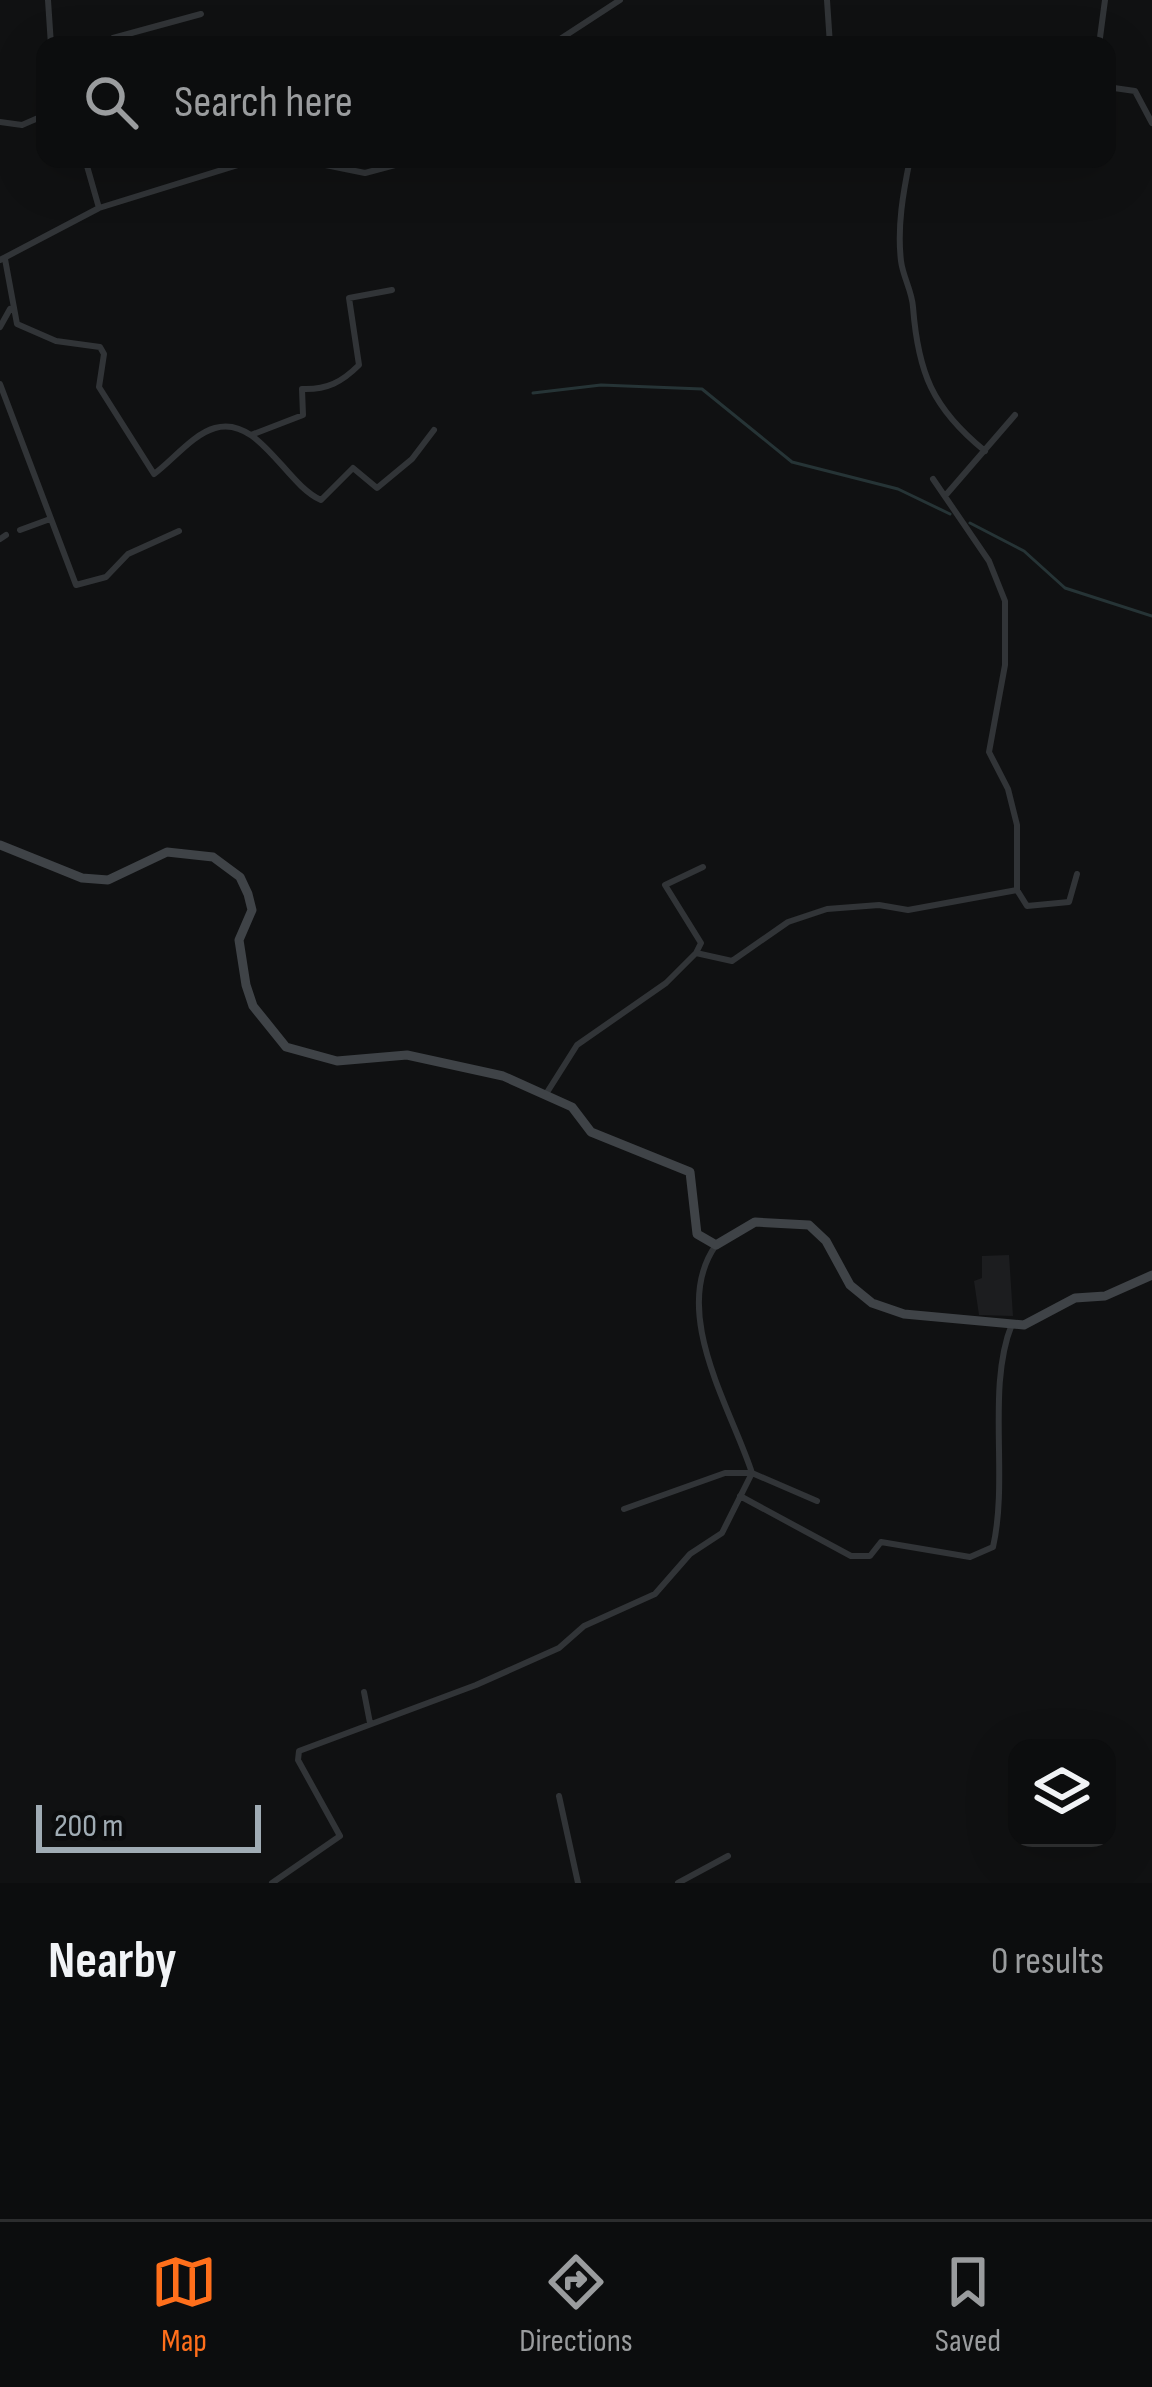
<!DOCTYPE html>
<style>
:root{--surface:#0c0d0e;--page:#1a1b1c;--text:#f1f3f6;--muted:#9a9c9e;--line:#2c2d2e;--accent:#ff6f1b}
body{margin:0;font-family:"Sofia Sans Condensed",sans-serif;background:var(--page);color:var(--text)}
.controls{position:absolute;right:36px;bottom:36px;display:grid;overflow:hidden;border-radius:24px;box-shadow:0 12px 48px #0002}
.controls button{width:108px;height:108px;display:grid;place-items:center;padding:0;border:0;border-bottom:3px solid var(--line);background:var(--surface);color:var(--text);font:60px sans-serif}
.scale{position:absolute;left:36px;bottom:30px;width:225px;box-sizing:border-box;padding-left:12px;border:6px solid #a0acb4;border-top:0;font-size:33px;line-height:42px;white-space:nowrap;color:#a0acb4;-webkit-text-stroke:9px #0b0c0d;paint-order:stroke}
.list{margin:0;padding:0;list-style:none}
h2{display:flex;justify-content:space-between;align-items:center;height:156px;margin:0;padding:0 48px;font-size:51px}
h2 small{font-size:39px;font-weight:400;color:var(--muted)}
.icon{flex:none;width:66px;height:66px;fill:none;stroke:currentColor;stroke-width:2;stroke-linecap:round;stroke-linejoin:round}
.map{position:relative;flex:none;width:1152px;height:1883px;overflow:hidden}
.search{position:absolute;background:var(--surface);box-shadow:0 12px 48px #0002;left:36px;right:36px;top:36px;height:132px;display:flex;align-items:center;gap:30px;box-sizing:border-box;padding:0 42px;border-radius:24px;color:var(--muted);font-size:45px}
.sheet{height:336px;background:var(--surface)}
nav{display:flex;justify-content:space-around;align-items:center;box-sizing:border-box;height:168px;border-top:3px solid var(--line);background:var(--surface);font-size:33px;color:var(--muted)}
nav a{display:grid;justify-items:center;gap:6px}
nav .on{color:var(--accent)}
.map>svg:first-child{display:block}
.built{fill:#1c1d1f}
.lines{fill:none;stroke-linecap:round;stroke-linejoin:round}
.stream{stroke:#263436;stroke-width:3}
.street{stroke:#313437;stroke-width:6}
.secondary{stroke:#3f4347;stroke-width:9}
</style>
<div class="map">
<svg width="1152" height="1883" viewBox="0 0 1152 1883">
<rect width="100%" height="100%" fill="#101112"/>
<path class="built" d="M 1009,1255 L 1013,1316 L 979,1315 L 974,1281 L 982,1278 L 982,1256 Z"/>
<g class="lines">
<path class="stream" d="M 533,393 L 601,385 L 702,389 L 792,462 L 898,489 L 950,514
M 970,523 L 1024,551 L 1065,588 L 1152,616"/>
<path class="street" d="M 48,0 L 51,45
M 827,0 L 830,45
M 105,45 L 113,38 L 201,14
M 551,45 L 620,0
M 1099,45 L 1105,0
M 1107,71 L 1114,88 L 1135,91 L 1152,123
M 0,122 L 22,125 L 45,115
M 85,159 L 99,208 L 257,159
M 296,159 L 365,173 L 410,161 L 438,164 L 463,159
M 910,159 C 903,193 897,227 901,261 C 903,277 912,291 913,307 C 918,372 932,408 985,451
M 5,259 L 17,324 L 56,341 L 100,347 L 104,354 L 99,387 L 154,474 C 172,461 193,434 215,428 C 259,415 286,485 321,500 L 353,468 L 377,488 L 412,459 L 434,430
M 0,260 L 99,208
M 0,327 L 10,309
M 0,384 L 76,585 L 106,577 L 128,554 L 179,531
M 251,435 L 303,415 L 302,389 C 327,390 342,382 359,365 L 349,298 L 392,290
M 945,496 L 1015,415
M 20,530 L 50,519
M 0,539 L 6,535
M 1017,890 L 1027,906 L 1069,902 L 1077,874
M 696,953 L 701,943 L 665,885 L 703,867
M 546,1094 L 577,1045 L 666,983 L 696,953 L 732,961 L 788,922 L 827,909 L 879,905 L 908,910 L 1017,890 L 1017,825 L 1008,789 L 989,752 L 1005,665 L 1005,601 L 989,561 L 933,479
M 716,1245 C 669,1311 731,1408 752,1473 L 817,1501
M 740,1496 L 851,1556 L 870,1556 L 881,1542 L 970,1557 L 993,1547 C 1009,1477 986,1388 1012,1324
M 364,1692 L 370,1723
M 559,1796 L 578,1883
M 272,1883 L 340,1836 L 298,1760 L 299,1751 L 476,1685 L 559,1648 L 584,1626 L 655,1594 L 690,1554 L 722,1533 L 752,1473 L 725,1473 L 624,1509
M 678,1883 L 728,1856"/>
<path class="secondary" d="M 0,845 L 82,878 L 108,880 L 167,852 L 213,857 L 240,877 L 248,894 L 252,910 L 239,940 L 246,985 L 253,1006 L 286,1047 L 337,1061 L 407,1055 L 503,1076 L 572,1107 L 591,1132 L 690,1172 L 697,1234 L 716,1245 L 755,1222 L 809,1225 L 826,1241 L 850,1285 L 872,1303 L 904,1314 L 1024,1325 L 1075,1298 L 1105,1296 L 1152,1275"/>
</g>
</svg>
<div class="controls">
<button><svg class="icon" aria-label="layers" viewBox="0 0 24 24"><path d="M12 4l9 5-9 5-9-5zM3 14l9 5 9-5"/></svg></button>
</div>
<div class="scale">200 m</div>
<div class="search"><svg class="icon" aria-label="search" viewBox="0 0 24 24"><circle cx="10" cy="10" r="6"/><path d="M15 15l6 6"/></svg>Search here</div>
</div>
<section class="sheet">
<h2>Nearby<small>0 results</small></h2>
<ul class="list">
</ul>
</section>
<nav>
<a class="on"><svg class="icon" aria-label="map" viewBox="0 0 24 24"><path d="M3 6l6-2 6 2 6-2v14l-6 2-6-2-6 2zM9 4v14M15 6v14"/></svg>Map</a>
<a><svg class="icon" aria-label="directions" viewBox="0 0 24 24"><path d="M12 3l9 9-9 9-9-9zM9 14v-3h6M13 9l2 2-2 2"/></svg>Directions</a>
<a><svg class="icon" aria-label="saved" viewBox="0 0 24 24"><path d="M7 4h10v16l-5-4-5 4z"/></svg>Saved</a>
</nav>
